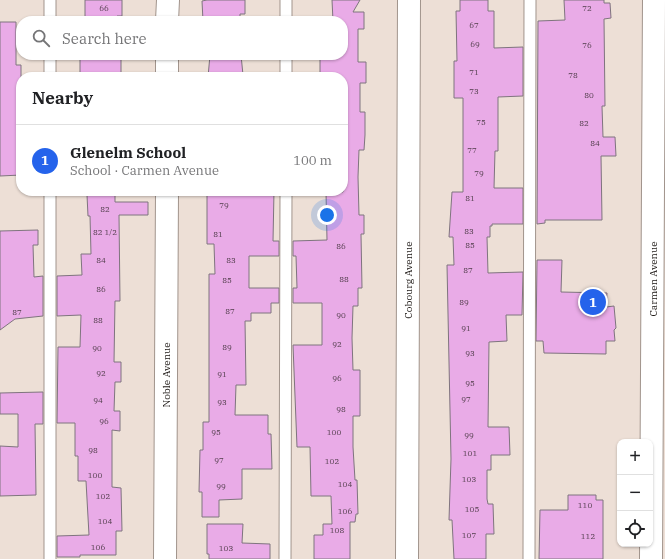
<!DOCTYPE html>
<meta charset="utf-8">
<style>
:root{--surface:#fff;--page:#f2f2f2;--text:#202124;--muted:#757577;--line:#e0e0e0;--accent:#2563eb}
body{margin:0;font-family:"IBM Plex Serif",serif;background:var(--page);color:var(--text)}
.controls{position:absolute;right:12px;bottom:12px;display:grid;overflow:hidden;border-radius:8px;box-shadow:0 1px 3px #0004}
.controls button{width:36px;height:36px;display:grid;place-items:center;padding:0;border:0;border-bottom:1px solid var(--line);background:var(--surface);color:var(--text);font:20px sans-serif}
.you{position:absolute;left:327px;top:215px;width:14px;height:14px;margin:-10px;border:3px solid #fff;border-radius:50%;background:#1a73e8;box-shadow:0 0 0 6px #1a73e833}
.badge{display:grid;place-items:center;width:26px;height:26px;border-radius:50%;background:var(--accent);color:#fff;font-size:13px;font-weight:700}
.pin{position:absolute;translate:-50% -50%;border:2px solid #fff;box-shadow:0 1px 4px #0006}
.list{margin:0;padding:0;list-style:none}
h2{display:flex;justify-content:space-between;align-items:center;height:52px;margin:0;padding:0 16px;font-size:17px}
h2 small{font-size:13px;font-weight:400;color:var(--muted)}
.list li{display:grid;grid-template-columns:26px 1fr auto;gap:12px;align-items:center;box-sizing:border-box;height:72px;padding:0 16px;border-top:1px solid var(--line)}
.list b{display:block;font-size:15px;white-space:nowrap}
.list p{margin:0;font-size:13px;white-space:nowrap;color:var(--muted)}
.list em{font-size:13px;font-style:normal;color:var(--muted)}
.icon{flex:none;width:22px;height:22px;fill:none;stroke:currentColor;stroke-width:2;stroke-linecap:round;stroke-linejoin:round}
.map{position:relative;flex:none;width:665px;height:559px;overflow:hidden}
.search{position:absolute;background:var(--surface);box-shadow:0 1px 3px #0004;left:16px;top:16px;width:332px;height:44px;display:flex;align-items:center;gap:10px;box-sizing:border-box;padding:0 14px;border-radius:16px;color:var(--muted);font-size:15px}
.panel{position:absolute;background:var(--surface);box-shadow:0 1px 3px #0004;left:16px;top:72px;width:332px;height:124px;border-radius:16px}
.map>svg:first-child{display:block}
.building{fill:#e9abe7;stroke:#7f747e}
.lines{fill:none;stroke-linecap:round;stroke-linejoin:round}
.service-casing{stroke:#a1948c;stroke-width:13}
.minor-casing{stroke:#a1948c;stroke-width:24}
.service{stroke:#fff;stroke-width:11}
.minor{stroke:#fff;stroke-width:22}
.labels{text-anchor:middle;stroke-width:3.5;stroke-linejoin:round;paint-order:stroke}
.number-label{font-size:8px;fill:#4f3c49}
.street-label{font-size:10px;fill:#1c1714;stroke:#fff}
</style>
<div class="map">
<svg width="665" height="559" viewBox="0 0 665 559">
<rect width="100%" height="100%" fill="#eddfd6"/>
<path class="building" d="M 85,0 L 122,0 L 122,16 L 117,16 L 117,21 L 85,21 Z
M 207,0 L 245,0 L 245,14 L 240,14 L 240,21 L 203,21 L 202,1 Z
M 332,0 L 360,0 L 353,12 L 364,12 L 364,29 L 358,29 L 358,62 L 366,62 L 366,83 L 360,83 L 360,112 L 365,112 L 365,135 L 364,150 L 359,150 L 358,177 L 359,215 L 364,215 L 364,234 L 361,234 L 362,288 L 358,288 L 358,306 L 353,306 L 352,338 L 353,370 L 360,370 L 360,416 L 353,416 L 353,447 L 355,480 L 357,480 L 358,514 L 356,514 L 355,522 L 350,522 L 350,559 L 314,559 L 314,535 L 323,535 L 323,524 L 332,524 L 331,496 L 311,496 L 310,447 L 297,447 L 293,345 L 322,345 L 322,303 L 293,303 L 293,288 L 297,288 L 296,256 L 293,256 L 293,241 L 327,240 L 326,192 L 343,192 L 343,77 L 324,77 L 324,73 L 320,73 L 320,55 L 343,55 L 343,21 L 333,21 Z
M 460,0 L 488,0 L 488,11 L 494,11 L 494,48 L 523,47 L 523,96 L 498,97 L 498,151 L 495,151 L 494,188 L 523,188 L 523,224 L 492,224 L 492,226 L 490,226 L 490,237 L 487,237 L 488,273 L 523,272 L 522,315 L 506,315 L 507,341 L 489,342 L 488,427 L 509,427 L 510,455 L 491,455 L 491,470 L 487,470 L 487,499 L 488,504 L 493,504 L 494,534 L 486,534 L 486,559 L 454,559 L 452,520 L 449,520 L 451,459 L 447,265 L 454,265 L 453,237 L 449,237 L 452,192 L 463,192 L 463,98 L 454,98 L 454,61 L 457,61 L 456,11 L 460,11 Z
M 564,0 L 604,0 L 604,3 L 610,3 L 611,18 L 604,19 L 605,106 L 602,106 L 603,137 L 615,137 L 616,156 L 601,156 L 602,220 L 545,220 L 545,223 L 537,224 L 538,21 L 565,20 Z
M 0,22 L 16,22 L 16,65 L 21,65 L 21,175 L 0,176 Z
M 83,55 L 121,55 L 121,77 L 80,77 L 80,56 Z
M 210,55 L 241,55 L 243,75 L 208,77 Z
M 207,191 L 274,191 L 273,241 L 279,241 L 279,256 L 249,256 L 249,288 L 279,288 L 279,303 L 271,303 L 271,313 L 251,313 L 251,321 L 245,321 L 246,385 L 236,385 L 235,415 L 268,415 L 268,434 L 271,434 L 272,469 L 242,469 L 242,499 L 219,500 L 219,517 L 202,517 L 202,492 L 199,492 L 200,450 L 203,450 L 203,422 L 209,422 L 209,274 L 215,274 L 214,244 L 207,244 Z
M 87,195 L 115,195 L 115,202 L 148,202 L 148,215 L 119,215 L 120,301 L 115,301 L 114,362 L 121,362 L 121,382 L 115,382 L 114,411 L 120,411 L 120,431 L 112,430 L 112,487 L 121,488 L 122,531 L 116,531 L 116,555 L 80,555 L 80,557 L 57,557 L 57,536 L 89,535 L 86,481 L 78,481 L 78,456 L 75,456 L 75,423 L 57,423 L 58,347 L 80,347 L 81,315 L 57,316 L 57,276 L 82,275 L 81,254 L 91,254 L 90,216 L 88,216 Z
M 38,230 L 38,245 L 33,245 L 34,277 L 43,276 L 43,316 L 15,319 L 0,330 L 0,231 Z
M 537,260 L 562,260 L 561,292 L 607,293 L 606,307 L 614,306 L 616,328 L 614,330 L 615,341 L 606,341 L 606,354 L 544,353 L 543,341 L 536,341 Z
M 43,392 L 43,424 L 35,424 L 36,495 L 0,496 L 0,446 L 18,447 L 18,414 L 0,414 L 0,393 Z
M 568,495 L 596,495 L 596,500 L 603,500 L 603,559 L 539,559 L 540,510 L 568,510 Z
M 207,524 L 243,524 L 242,543 L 270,544 L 270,559 L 209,559 L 209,554 L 207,554 Z"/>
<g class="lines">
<defs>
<path id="service" d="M 50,21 L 50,0
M 286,21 L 286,0
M 50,77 L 50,55
M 286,77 L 286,55
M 50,559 L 50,191
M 285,559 L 286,191
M 529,559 L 530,0"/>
<path id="minor" d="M 167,21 L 168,0
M 167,77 L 167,55
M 165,559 L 167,191
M 407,559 L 409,0
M 651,559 L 654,0"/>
</defs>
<use href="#service" class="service-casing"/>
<use href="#minor" class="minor-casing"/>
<use href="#service" class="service"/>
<use href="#minor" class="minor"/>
</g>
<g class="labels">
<g class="number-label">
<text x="104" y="11">66</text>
<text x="587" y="11">72</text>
<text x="474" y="28">67</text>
<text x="475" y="47">69</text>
<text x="587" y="48">76</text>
<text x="474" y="75">71</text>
<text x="573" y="78">78</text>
<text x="474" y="94">73</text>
<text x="589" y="98">80</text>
<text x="481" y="125">75</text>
<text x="584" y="126">82</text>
<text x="595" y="146">84</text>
<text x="472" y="153">77</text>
<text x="479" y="176">79</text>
<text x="470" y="201">81</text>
<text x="224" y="208">79</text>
<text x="105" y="212">82</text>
<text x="469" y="234">83</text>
<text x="105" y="235">82 1/2</text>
<text x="218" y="237">81</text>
<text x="470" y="248">85</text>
<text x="341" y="249">86</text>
<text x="101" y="263">84</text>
<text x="231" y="263">83</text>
<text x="468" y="273">87</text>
<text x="344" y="282">88</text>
<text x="227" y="283">85</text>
<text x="101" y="292">86</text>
<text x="464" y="305">89</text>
<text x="230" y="314">87</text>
<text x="17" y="315">87</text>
<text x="341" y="318">90</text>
<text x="98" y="323">88</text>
<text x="466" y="331">91</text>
<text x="337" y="347">92</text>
<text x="227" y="350">89</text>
<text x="97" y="351">90</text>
<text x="470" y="356">93</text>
<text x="101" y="376">92</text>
<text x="222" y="377">91</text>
<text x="337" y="381">96</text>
<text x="470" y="386">95</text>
<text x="466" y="402">97</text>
<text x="98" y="403">94</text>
<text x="222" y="405">93</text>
<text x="341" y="412">98</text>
<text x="104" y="424">96</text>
<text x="216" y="435">95</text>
<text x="334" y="435">100</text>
<text x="469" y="438">99</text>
<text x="93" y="453">98</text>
<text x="470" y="456">101</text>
<text x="219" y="463">97</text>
<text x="332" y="464">102</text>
<text x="95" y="478">100</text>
<text x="469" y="482">103</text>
<text x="345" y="487">104</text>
<text x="221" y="489">99</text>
<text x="103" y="499">102</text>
<text x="585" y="508">110</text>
<text x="472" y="512">105</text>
<text x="345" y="514">106</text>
<text x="105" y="524">104</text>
<text x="337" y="533">108</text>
<text x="469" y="538">107</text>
<text x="588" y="539">112</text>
<text x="98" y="550">106</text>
<text x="226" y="551">103</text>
</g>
<g class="street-label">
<text transform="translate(653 279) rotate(-90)" y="4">Carmen Avenue</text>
<text transform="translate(408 280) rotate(-90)" y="4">Cobourg Avenue</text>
<text transform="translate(166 375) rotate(-90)" y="4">Noble Avenue</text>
</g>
</g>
</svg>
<div class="controls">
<button>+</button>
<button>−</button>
<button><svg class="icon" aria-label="locate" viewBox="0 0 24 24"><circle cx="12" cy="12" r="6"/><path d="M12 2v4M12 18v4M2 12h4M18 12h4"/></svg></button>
</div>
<div class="you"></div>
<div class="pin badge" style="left:593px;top:302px">1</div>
<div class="search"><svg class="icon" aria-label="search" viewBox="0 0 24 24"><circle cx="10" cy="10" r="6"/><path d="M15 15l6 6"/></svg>Search here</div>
<section class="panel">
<h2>Nearby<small></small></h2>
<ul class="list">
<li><span class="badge">1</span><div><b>Glenelm School</b><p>School · Carmen Avenue</p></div><em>100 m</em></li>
</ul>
</section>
</div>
